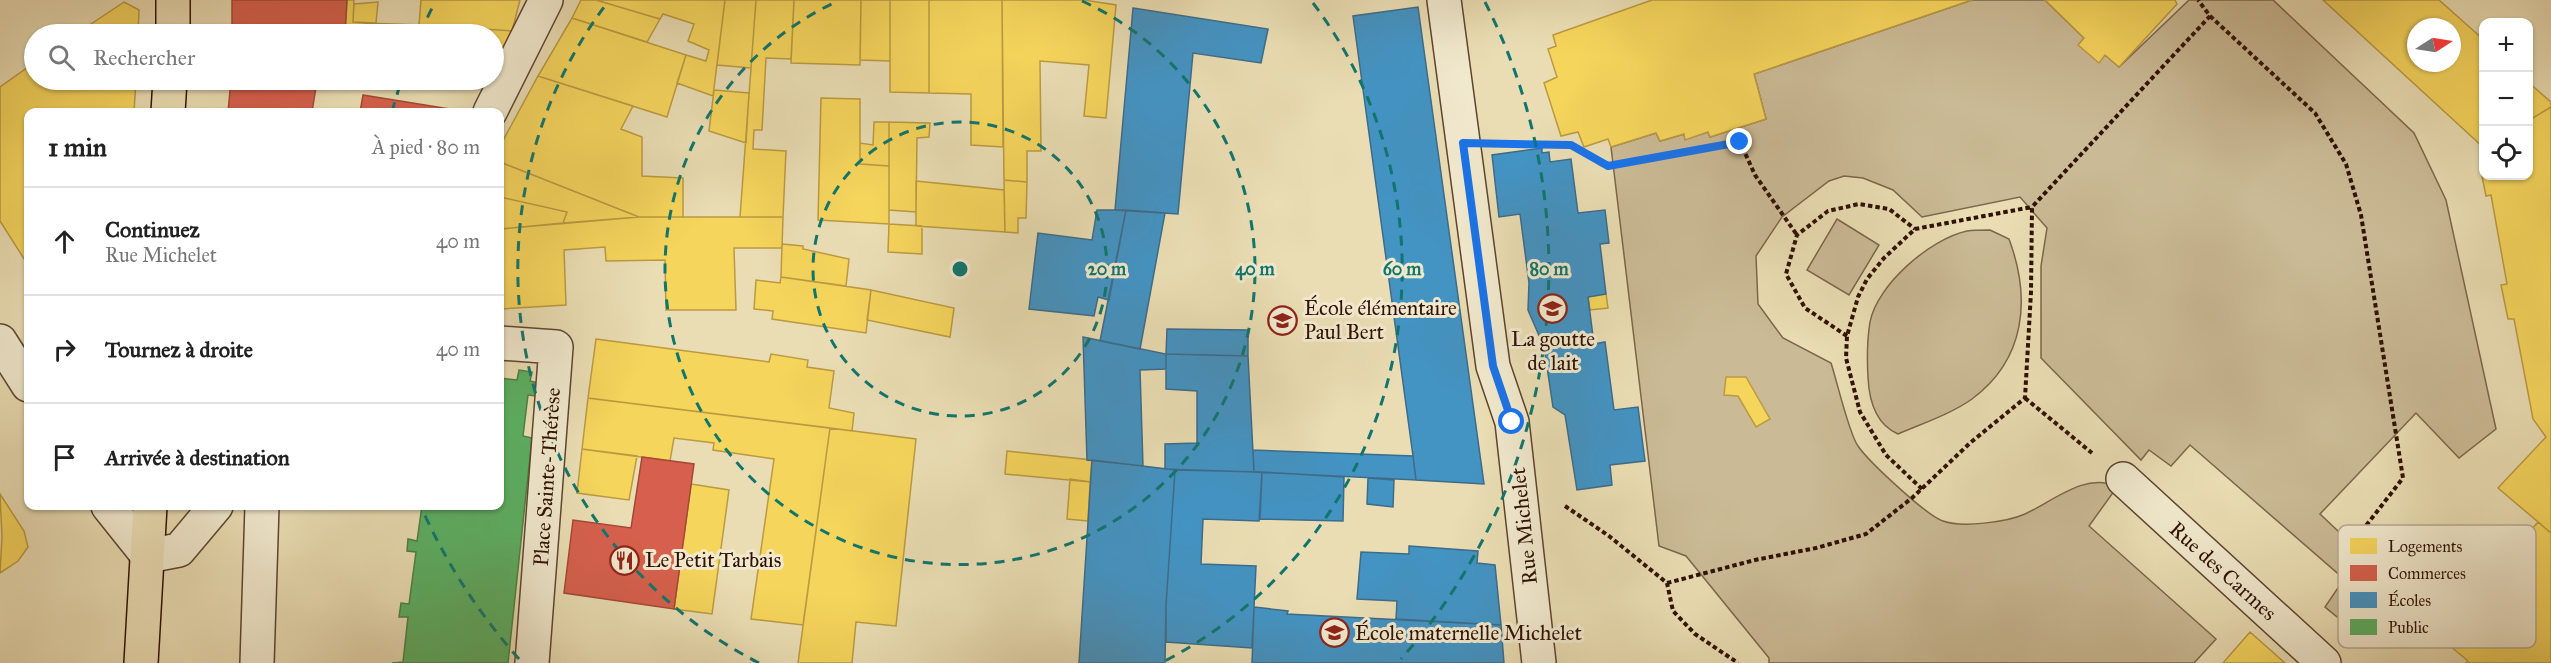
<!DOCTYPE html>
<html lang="fr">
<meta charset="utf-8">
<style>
:root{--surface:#fff;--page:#f2f2f2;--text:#222;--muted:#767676;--line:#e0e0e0}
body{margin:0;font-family:"IM FELL Great Primer",serif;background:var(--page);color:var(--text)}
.controls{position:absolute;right:18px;top:18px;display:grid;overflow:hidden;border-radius:12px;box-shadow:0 2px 4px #0004}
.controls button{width:54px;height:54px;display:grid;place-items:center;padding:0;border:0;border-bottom:2px solid var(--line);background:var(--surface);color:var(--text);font:30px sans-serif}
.compass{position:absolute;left:2407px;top:18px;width:54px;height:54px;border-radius:50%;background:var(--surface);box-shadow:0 2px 4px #0004;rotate:78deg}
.stop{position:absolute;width:18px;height:18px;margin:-14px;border:4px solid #1a73e8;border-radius:50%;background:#fff}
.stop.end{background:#1a73e8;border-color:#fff;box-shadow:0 2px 6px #0008}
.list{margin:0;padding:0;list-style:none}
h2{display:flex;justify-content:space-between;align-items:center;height:78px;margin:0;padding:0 24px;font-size:26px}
h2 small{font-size:20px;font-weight:400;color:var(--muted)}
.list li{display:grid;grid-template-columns:39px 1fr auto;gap:18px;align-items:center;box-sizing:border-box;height:108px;padding:0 24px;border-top:2px solid var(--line)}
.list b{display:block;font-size:22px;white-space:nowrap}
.list p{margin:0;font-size:20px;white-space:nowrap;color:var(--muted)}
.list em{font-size:20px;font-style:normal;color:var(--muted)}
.icon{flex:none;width:33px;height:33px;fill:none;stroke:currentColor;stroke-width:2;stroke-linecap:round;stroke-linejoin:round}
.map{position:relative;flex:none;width:2551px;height:663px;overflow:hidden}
.search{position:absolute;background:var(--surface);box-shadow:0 2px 4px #0004;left:24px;top:24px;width:480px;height:66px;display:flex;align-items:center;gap:15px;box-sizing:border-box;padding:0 21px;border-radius:33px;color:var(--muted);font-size:22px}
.panel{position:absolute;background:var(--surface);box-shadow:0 2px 4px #0004;left:24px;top:108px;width:480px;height:402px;border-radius:12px}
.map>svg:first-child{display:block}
.green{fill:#caba95;stroke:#7d664c;stroke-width:1.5}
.homes{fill:#f6d55c;stroke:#bb9a42;stroke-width:1.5;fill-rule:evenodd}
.shops{fill:#d6604d;stroke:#a44837;stroke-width:1.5}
.schools{fill:#4393c3;stroke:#3d6c8a;stroke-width:1.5}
.public{fill:#5aae61;stroke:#4d7f45;stroke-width:1.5}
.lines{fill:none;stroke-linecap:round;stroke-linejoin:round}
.minor-casing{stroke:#5e4430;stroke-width:36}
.major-casing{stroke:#301104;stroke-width:36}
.path{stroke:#301104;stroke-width:4;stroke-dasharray:4.5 3;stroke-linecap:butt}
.minor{stroke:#f1e9ce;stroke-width:33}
.major{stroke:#eaddb3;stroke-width:33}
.route{stroke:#1a73e8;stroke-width:8}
.ring{fill:none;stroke:#0f766e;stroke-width:3;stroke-dasharray:10 8}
.labels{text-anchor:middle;stroke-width:6;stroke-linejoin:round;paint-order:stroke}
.poi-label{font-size:21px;fill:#301104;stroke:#f1e9ce;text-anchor:start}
.street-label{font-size:21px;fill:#301104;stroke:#f1e9ce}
.key{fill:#f1e9ce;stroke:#b7a891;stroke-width:1.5}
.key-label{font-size:16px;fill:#301104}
.centre{fill:#0f766e;stroke:#f1e9ce;stroke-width:3}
.ring-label{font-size:18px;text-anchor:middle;font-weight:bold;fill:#0f766e;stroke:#f1e9ce;stroke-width:6;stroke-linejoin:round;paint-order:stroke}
</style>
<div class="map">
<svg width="2551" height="663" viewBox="0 0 2551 663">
<rect width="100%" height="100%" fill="#eaddb3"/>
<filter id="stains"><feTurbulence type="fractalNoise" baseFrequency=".00333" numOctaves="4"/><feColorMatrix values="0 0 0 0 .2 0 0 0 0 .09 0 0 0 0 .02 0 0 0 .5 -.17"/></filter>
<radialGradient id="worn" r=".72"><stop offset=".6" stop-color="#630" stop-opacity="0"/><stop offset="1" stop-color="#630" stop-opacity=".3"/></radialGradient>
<path class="green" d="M 1972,0 L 2045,0 L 2084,38 L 2079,45 L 2105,55 L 2119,67 L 2189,0 L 2273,0 L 2414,133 L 2446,200 L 2496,429 L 2459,458 L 2416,413 L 2320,514 L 2373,564 L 2374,580 L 2342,621 L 2325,607 L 2344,579 L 2190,445 L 2171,466 L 2149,450 L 2141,460 L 2041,358 L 2041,266 L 2047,228 L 2020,197 L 1922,217 L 1893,190 L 1863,178 L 1844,176 L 1829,181 L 1782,217 L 1756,256 L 1758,304 L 1783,338 L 1831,363 C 1837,381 1849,434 1858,446 C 1869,462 1927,516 1943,521 C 1962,528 2007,522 2025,514 C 2052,502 2086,471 2117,487 L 2089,526 L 2216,639 L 2194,663 L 1769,663 L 1769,658 L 1686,556 L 1659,546 L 1611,147 L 1656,133 L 1660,141 L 1684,134 L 1685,139 L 1708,132 L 1710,137 L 1766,119 L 1754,74 Z
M 1837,219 L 1879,245 L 1849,295 L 1807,270 Z
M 1990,230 L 2009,239 C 2031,298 2026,359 1972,399 C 1951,414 1921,424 1898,434 C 1875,424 1869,400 1868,377 C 1867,359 1867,340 1870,322 C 1877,285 1930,239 1967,231 C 1974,230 1982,230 1990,230 Z"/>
<path class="homes" d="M 347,0 L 354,0 L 353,22 L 365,23 L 364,34 L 345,34 Z
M 421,0 L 520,0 L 512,31 L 419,25 Z
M 581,0 L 596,0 L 660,19 L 647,42 L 572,18 Z
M 596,0 L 725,0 L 713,96 L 677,83 L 686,55 L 706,61 L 709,50 L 688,41 L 694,24 L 663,14 L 660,19 Z
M 725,0 L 756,0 L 751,68 L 717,65 Z
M 756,0 L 794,0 L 791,59 L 766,58 L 762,130 L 754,130 L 753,149 L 786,151 L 783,217 L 740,217 Z
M 794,0 L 861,0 L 860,65 L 791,63 Z
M 861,0 L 890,0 L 890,61 L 860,60 Z
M 890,0 L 929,0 L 929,93 L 890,92 Z
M 929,0 L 1002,0 L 1003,147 L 971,145 L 971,94 L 929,93 Z
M 1002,0 L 1084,0 L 1116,5 L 1106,118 L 1084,116 L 1089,65 L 1040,61 L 1041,151 L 1027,151 L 1027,182 L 1004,180 Z
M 1652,0 L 1972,0 L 1754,74 L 1766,119 L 1710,137 L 1708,132 L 1685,140 L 1684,134 L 1660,141 L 1656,133 L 1611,147 L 1608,139 L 1584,147 L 1578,132 L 1561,136 L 1544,83 L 1557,77 L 1548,49 L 1556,46 L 1553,35 Z
M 2045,0 L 2175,0 L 2177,4 L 2119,67 L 2105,55 L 2099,63 L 2078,45 L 2084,38 Z
M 2323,0 L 2439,0 L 2484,40 L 2484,148 ZM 2416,27 L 2452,27 L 2452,63 L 2416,63 Z
M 124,2 L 139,10 L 138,34 L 76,34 Z
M 378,2 L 376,23 L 353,22 L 354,4 Z
M 572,18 L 686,55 L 667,117 L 538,76 Z
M 365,23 L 419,25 L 512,31 L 494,71 L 494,34 L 364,34 Z
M 34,63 L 34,80 L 136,80 L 134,112 L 28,112 L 28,265 L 0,221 L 0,87 Z
M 538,76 L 633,106 L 621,129 L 642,137 L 642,176 L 683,178 L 683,217 L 639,217 L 500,162 L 500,146 Z
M 2528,82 L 2551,102 L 2551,107 L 2528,121 Z
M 714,90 L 749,93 L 746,143 L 709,131 Z
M 821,98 L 860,99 L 860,164 L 889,166 L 889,224 L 818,220 Z
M 2551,107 L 2551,533 L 2498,488 L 2546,437 L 2533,419 L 2514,319 L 2508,319 L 2501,285 L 2507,284 L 2491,195 L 2486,196 L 2481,171 L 2484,170 L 2484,176 L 2528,176 L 2528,121 Z
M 874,122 L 889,122 L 889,166 L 860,164 L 860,143 L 873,145 Z
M 889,122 L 930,123 L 929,137 L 917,138 L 916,212 L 889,210 Z
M 500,162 L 639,217 L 563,223 L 567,212 L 500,197 Z
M 1004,180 L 1027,182 L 1026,218 L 1018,218 L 1018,233 L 1005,232 Z
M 916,181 L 1004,190 L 1005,232 L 916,226 Z
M 500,197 L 567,212 L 563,223 L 500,229 Z
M 639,217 L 783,217 L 782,248 L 734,248 L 736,310 L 666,310 L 665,260 L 606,261 L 605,247 L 564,250 L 566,305 L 500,309 L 500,229 Z
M 889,224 L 922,226 L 922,254 L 888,252 Z
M 782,244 L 803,246 L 803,249 L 849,259 L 846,286 L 781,277 Z
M 781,277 L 871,290 L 866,333 L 772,319 L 773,311 L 754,309 L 756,280 L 780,283 Z
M 871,290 L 954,308 L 950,337 L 867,320 Z
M 1606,294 L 1608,308 L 1590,310 L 1588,297 Z
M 596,339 L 769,362 L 771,354 L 808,360 L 807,367 L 834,371 L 829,408 L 854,413 L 852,431 L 588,398 Z
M 1726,377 L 1746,377 L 1770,419 L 1756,427 L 1738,396 L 1724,395 Z
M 588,398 L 830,428 L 803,625 L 751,619 L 774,459 L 713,450 L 714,443 L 674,438 L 670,461 L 582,449 Z
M 830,428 L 916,439 L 896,626 L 856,622 L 852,663 L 798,663 Z
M 582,449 L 637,456 L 629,500 L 577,493 Z
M 1007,451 L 1092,460 L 1090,482 L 1005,474 Z
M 1070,479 L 1090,482 L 1088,521 L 1067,519 Z
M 691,484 L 729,490 L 712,614 L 674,609 Z
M 0,494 L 24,531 L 28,547 L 18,561 L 0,573 L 2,537 Z
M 2538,522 L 2551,533 L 2551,663 L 2466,663 L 2468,661 L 2438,636 Z
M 2250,632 L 2285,663 L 2223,663 Z"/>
<path class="shops" d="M 232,0 L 347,0 L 345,34 L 232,34 Z
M 231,80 L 305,81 L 380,80 L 379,86 L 317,81 L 312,112 L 228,112 Z
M 363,95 L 462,111 L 465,112 L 360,112 Z
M 642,457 L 694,464 L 674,609 L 564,593 L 573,520 L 631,528 Z"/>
<path class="schools" d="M 1418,7 L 1484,484 L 1416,480 L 1413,456 L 1353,16 Z
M 1133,8 L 1268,29 L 1261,63 L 1193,53 L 1178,214 L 1115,210 Z
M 1542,148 L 1542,153 L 1549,152 L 1550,162 L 1571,159 L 1578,213 L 1605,210 L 1609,243 L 1600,244 L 1606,294 L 1588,297 L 1594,344 L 1605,342 L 1614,410 L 1638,407 L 1645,461 L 1610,465 L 1612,485 L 1577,490 L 1565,415 L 1553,407 L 1544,347 L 1528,310 L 1529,283 L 1520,214 L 1499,217 L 1492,155 Z
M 1097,210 L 1126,210 L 1109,300 L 1098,297 L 1094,316 L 1029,309 L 1038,233 L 1092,240 Z
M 1126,210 L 1165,213 L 1140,349 L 1100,341 Z
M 1167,329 L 1248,330 L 1248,356 L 1166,354 Z
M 1083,337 L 1166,354 L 1166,369 L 1140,370 L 1143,466 L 1087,460 Z
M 1166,354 L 1248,356 L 1254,472 L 1165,469 L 1165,444 L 1197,443 L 1197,391 L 1166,389 Z
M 1253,450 L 1413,456 L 1416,480 L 1254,472 Z
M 1092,460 L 1175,470 L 1166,605 L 1165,663 L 1079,663 Z
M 1175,470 L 1262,472 L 1259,521 L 1203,519 L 1201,564 L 1256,566 L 1252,648 L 1166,642 L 1166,605 Z
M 1262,472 L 1344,477 L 1343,521 L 1260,519 Z
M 1368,478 L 1394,480 L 1393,507 L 1367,504 Z
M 1409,546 L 1478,551 L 1477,563 L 1495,565 L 1501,625 L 1396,619 L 1397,601 L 1357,599 L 1361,552 L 1409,554 Z
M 1254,607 L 1288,611 L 1287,614 L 1501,625 L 1504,663 L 1252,663 Z"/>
<path class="public" d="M 519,370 L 532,372 L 530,381 L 539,383 L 536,396 L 528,395 L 523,436 L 532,438 L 508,663 L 392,663 L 403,662 L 408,617 L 399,617 L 401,603 L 409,604 L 416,552 L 407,551 L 408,539 L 417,541 L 422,506 L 500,506 L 500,378 L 517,380 Z"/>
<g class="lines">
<defs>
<path id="minor" d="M 1444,0 L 1493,366 L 1512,422 L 1539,663
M 490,112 L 546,0
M 0,341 L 28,385
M 500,343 L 556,347 L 532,663
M 2123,479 L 2324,663
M 108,506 L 148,556 L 179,550 L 216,506
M 257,663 L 262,506"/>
<path id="major" d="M 173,34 L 173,0
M 168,112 L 170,80
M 141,663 L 150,506"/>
</defs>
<use href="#minor" class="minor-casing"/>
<use href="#major" class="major-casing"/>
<path class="path" d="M 2210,16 L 2315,113 L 2346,164 L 2361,215 L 2403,478 L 2358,536 L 2405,589
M 1506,144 L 1571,145 L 1608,166 L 1740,142 L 1755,175 L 1797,235
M 1847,336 L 1805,308 L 1786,274 L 1797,235 L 1828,211 L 1859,204 L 1889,209 L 1915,229
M 2025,398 L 2092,453
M 1922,489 L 1886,455 L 1860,412 L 1846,358 L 1847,336 L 1858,297 L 1867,279 L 1884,258 L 1915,229 L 2032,207
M 1565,506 L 1609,536 L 1667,583 L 1673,611 L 1695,634 L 1738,663
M 1667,583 L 1755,560 L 1816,548 L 1866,534 L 1912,498 L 1970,443 L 2025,398 L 2031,292 L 2032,207 L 2210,16 L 2198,0"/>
<use href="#minor" class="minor"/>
<use href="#major" class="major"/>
</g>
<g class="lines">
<path class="route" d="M 1512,422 L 1493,366 L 1463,143 L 1571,145 L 1608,166 L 1740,142"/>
</g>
<g class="ring">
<circle cx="960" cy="269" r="147"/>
<path d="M1082 1A295 295 0 1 1 838 1"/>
<path d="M759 663A442 442 0 0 1 607 3M1313 3A442 442 0 0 1 1161 663"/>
<path d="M519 659A589 589 0 0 1 422 509M392 112A589 589 0 0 1 401 82M420 34A589 589 0 0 1 435 2M1485 2A589 589 0 0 1 1401 659"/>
</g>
<defs>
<symbol id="school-ring" viewBox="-11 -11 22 22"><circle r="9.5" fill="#f1e9ce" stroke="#8f2418" stroke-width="1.5"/><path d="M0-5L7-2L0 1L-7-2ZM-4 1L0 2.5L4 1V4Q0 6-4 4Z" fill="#8f2418"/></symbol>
<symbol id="restaurant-ring" viewBox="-11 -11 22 22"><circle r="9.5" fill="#f1e9ce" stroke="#8f2418" stroke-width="1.5"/><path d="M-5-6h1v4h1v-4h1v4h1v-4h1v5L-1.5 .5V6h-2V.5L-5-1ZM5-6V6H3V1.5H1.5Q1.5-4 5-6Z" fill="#8f2418"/></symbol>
</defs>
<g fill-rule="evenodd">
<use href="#school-ring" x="1536" y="292" width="33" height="33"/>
<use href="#school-ring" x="1266" y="304" width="33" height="33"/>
<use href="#restaurant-ring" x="608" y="544" width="33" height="33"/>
<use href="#school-ring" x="1318" y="616" width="33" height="33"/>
</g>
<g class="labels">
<g class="poi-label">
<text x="1304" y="315">École élémentaire<tspan x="1304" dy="24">Paul Bert</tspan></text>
<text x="1553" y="346" text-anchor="middle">La goutte<tspan x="1553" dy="24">de lait</tspan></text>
<text x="645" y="567">Le Petit Tarbais</text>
<text x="1355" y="640">École maternelle Michelet</text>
</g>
<g class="street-label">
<text transform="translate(547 477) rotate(-86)" y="7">Place Sainte-Thérèse</text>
<text transform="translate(1524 526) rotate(-96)" y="7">Rue Michelet</text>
<text transform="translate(2223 571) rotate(42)" y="7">Rue des Carmes</text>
</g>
</g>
<rect x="2338" y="525" width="198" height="123" rx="9" class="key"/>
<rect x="2350" y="538" width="27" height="16" fill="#f6d55c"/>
<rect x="2350" y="565" width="27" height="16" fill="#d6604d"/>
<rect x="2350" y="592" width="27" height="16" fill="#4393c3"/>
<rect x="2350" y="619" width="27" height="16" fill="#5aae61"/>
<g class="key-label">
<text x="2388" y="552">Logements</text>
<text x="2388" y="579">Commerces</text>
<text x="2388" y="606">Écoles</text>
<text x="2388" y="633">Public</text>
</g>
<circle cx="960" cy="269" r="9" class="centre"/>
<g class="ring-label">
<text x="1107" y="275">20 m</text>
<text x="1255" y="275">40 m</text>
<text x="1402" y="275">60 m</text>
<text x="1549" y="275">80 m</text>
</g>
<rect width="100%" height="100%" filter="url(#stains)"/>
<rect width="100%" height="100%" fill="url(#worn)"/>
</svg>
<div class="controls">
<button>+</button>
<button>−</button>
<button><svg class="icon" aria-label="locate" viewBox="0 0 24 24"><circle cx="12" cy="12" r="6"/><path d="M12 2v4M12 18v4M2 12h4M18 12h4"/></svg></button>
</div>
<svg class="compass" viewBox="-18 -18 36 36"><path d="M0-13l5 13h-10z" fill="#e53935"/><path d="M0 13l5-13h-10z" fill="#767676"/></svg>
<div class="stop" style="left:1512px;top:422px"></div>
<div class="stop end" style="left:1740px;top:142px"></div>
<div class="search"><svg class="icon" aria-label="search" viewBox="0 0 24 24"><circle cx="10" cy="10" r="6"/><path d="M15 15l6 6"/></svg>Rechercher</div>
<section class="panel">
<h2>1 min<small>À pied · 80 m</small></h2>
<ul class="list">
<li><svg class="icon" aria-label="ahead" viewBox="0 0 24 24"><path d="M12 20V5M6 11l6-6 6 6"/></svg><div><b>Continuez</b><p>Rue Michelet</p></div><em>40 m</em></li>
<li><svg class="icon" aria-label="right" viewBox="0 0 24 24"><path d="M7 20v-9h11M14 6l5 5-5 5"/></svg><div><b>Tournez à droite</b></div><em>40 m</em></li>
<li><svg class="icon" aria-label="arrive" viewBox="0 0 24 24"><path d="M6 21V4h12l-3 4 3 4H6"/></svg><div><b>Arrivée à destination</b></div></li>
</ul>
</section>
</div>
